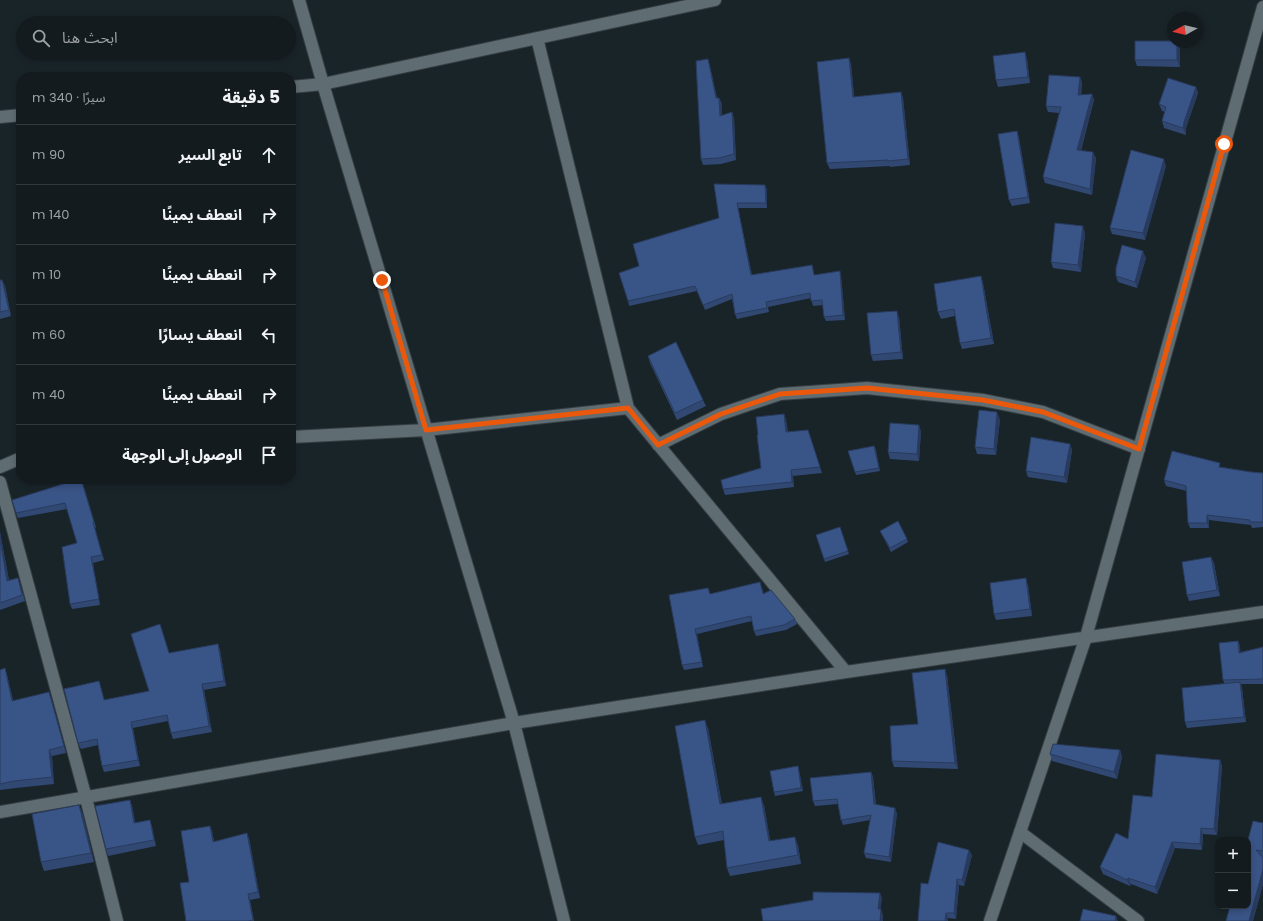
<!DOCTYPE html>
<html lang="ar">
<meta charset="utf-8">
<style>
:root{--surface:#131b1f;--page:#1c2428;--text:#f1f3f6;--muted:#9da1a4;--line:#32393d}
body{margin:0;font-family:Poppins,"Noto Sans Arabic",sans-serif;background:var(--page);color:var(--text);direction:rtl}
.controls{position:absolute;right:12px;bottom:12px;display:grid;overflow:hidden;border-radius:8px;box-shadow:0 2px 6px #0003}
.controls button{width:36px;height:36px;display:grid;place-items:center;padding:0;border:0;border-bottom:1px solid var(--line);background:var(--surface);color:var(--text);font:20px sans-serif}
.compass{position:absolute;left:1167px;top:12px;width:36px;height:36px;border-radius:50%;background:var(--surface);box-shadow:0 2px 6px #0003;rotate:262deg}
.stop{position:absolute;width:12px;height:12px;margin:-9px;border:3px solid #ea580c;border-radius:50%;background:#fff}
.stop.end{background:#ea580c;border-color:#fff;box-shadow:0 1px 4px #0008}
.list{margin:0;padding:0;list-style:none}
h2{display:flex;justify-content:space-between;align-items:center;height:52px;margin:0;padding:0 16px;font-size:17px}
h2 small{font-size:13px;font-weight:400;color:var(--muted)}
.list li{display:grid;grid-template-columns:26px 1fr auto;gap:12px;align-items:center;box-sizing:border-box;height:60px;padding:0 16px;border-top:1px solid var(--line)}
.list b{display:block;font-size:15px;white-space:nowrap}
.list em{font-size:13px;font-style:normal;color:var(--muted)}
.icon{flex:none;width:22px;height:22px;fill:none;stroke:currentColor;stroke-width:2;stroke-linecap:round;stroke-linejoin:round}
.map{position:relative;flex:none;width:1263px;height:921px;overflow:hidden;direction:ltr}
.search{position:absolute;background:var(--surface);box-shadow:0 2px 6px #0003;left:16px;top:16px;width:280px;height:44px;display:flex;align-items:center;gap:10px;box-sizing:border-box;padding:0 14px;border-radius:22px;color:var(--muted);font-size:15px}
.panel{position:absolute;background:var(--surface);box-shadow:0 2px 6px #0003;left:16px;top:72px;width:280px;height:412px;border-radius:16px;direction:rtl}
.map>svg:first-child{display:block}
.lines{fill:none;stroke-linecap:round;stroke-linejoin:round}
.street-casing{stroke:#353e42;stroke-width:14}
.secondary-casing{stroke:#353e42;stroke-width:14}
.street{stroke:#5f6c72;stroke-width:12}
.secondary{stroke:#5f6c72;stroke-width:12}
.wall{fill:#314873}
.shaded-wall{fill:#283b5e}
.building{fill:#395486;stroke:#283b5e}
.route{stroke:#ea580c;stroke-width:5}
</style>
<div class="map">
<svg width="1263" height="921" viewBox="0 0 1263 921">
<rect width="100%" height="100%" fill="#192429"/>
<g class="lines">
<defs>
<path id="street" d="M 299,0 L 323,84 L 514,723 L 564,921
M 537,38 L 628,408 L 846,672
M 291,87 L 323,84 L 715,0
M 0,117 L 21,115
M 291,437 L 426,430 L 628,408
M 658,445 L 721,414 L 780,394 L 867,388 L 983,400 L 1043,412 L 1139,449
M 0,467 L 21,458
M 0,482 L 86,798 L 117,921
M 0,812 L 514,723 L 846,672 L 1263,612
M 1020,832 L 1138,921"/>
<path id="secondary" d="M 990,921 L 1086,637 L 1263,7"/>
</defs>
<use href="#street" class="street-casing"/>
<use href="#secondary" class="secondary-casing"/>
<use href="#street" class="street"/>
<use href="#secondary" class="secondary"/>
</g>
<path class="wall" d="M 1180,48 L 1180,67 L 1137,66 L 1135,60 Z
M 1025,52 L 1027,59 L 1030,83 L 998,87 L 996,80 Z
M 849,58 L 851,64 L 854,97 L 901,92 L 903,98 L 910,165 L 890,167 L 890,166 L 830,169 L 827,163 Z
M 708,59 L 710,66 L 717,98 L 719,98 L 722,104 L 722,115 L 734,118 L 736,160 L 721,164 L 703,165 L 701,159 Z
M 1080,77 L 1082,83 L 1081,95 L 1092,94 L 1094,100 L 1081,151 L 1096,158 L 1092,195 L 1045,183 L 1043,177 L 1059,113 L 1048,112 L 1046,106 Z
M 1196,87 L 1198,93 L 1186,128 L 1186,135 L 1164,128 L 1162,121 L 1165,112 L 1162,111 L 1159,104 Z
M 1017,131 L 1019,138 L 1030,203 L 1012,206 L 1009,200 Z
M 1166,166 L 1145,240 L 1112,234 L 1110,228 Z
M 714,184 L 767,189 L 767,208 L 738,208 L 752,275 L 812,265 L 814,275 L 841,276 L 845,320 L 826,321 L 824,317 L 823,305 L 813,306 L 811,298 L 768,307 L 769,312 L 737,319 L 735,314 L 732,299 L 705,310 L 697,291 L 629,306 L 628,301 L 639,266 L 719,218 Z
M 1085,233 L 1081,272 L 1053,268 L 1051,262 Z
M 1146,258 L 1137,288 L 1118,282 L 1116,276 Z
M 981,276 L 983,283 L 994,344 L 962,349 L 960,343 L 955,316 L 941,319 L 938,312 Z
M 0,280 L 2,280 L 5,286 L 11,316 L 0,319 Z
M 899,317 L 903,359 L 873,361 L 871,355 Z
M 648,356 L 703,400 L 706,406 L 677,420 L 650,363 Z
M 784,414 L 786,420 L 788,432 L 808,430 L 822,473 L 793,476 L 794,487 L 725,495 L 723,489 L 761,468 L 758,435 Z
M 1000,419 L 996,455 L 977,454 L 975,447 Z
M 921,431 L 919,461 L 890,459 L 888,452 Z
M 1070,444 L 1072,450 L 1067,483 L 1028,477 L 1026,471 Z
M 874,446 L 880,471 L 856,475 L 848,451 Z
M 1221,467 L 1251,472 L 1263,473 L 1263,527 L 1252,528 L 1251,525 L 1209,520 L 1209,528 L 1190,528 L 1188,523 L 1187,491 L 1166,486 L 1164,480 Z
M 83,484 L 96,527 L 95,528 L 104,560 L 93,563 L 100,605 L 72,609 L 70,604 L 77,543 L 67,509 L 18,518 L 16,513 Z
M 840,527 L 849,554 L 825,562 L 816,535 Z
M 880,531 L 907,539 L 908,542 L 891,552 Z
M 0,532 L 9,580 L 18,578 L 25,601 L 0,610 Z
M 1211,557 L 1214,563 L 1220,596 L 1189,601 L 1187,595 Z
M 760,582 L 764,594 L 795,619 L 797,624 L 786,630 L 756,636 L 754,631 L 752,621 L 697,634 L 703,667 L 684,670 L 682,665 L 708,588 L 710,594 Z
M 1028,585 L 1032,616 L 996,620 L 994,614 Z
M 1238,641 L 1240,646 L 1240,652 L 1263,647 L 1263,684 L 1241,684 L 1242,688 L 1246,722 L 1187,728 L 1185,722 L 1225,684 L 1223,680 Z
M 218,644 L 220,650 L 226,686 L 204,690 L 212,732 L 173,739 L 171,733 L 168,721 L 133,728 L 140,766 L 104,772 L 102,766 L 98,745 L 81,749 L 78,743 L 99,681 L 104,700 L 149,691 L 170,653 Z
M 5,668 L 7,675 L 13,700 L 51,698 L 66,753 L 52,756 L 54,784 L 16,788 L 0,790 L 0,670 Z
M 947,675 L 958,769 L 894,767 L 892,761 L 918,724 Z
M 708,728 L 722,804 L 764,805 L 770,841 L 798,845 L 801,864 L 730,876 L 727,868 L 724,840 L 698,845 L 695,837 Z
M 1120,750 L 1122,757 L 1117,779 L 1052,761 L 1050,754 Z
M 1220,760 L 1222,766 L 1217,835 L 1203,834 L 1202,850 L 1175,848 L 1157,894 L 1131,884 L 1130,886 L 1103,874 L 1100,867 L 1128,839 L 1152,797 Z
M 798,766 L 799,770 L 803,791 L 775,796 L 774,792 Z
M 871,772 L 873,777 L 876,804 L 897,813 L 891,862 L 866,858 L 864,853 L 870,820 L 843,825 L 841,820 L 838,804 L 815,806 L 813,801 Z
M 130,800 L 132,806 L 135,823 L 150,820 L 152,827 L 156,846 L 108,856 L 106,849 Z
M 79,805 L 83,815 L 94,862 L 44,871 L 41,862 Z
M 1263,823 L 1263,857 L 1262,857 L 1263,858 L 1263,884 L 1253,921 L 1248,840 Z
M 210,826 L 212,831 L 214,841 L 249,838 L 260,898 L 250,900 L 254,921 L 186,921 L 189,882 Z
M 972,855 L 964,886 L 959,885 L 956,919 L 948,918 L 948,921 L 918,921 L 928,884 Z"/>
<path class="shaded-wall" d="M 1177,42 L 1180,48 L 1180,67 L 1177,60 Z
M 1025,52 L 1027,59 L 1030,83 L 1028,77 Z
M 849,58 L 851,64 L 855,103 L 853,97 Z
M 708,59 L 710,66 L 718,105 L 716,98 Z
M 1080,77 L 1082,83 L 1081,102 L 1078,95 Z
M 1196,87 L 1198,93 L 1186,128 L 1186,135 L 1183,128 L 1184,122 Z
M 901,92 L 903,98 L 910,165 L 908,159 Z
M 1092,94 L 1094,100 L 1079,156 L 1077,150 Z
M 719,98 L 722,104 L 722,122 L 720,116 Z
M 732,112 L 734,118 L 736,160 L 734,154 Z
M 1017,131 L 1019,138 L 1030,203 L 1028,197 Z
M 1093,152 L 1096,158 L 1092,195 L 1090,189 Z
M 1164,159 L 1166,166 L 1145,240 L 1143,233 Z
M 765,185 L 767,189 L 767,208 L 766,203 Z
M 737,203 L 738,208 L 753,280 L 751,275 Z
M 1083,226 L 1085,233 L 1081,272 L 1078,265 Z
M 1143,251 L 1146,258 L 1137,288 L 1135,282 Z
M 840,271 L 841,276 L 845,320 L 843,315 Z
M 981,276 L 983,283 L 994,344 L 991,338 Z
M 2,280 L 5,286 L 11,316 L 9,310 Z
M 897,311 L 899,317 L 903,359 L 901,352 Z
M 997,412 L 1000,419 L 996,455 L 994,449 Z
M 784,414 L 786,420 L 788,437 L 786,432 Z
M 919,425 L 921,431 L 919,461 L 917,454 Z
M 1070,444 L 1072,450 L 1067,483 L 1064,477 Z
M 874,446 L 876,449 L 880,471 L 879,468 Z
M 791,470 L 793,476 L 794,487 L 792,482 Z
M 1207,515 L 1209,520 L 1209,528 L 1207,523 Z
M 93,522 L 95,528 L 104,560 L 102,555 Z
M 0,532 L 10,587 L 7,581 L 0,539 Z
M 91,557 L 93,563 L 100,605 L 99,599 Z
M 1211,557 L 1214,563 L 1220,596 L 1217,590 Z
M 1026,578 L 1028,585 L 1032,616 L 1030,609 Z
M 695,629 L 697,634 L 703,667 L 702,662 Z
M 1238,641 L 1240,646 L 1241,658 L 1239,653 Z
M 218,644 L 220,650 L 226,686 L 224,681 Z
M 5,668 L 7,675 L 14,707 L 12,701 Z
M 945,669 L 947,675 L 958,769 L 955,763 Z
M 99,681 L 101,687 L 106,706 L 104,700 Z
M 1240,682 L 1242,688 L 1246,722 L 1244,717 Z
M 202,684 L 204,690 L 212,732 L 209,726 Z
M 49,692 L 51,698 L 66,753 L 64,746 Z
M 705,720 L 708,728 L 723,812 L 720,804 Z
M 131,722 L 133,728 L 140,766 L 138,760 Z
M 49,750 L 52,756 L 54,784 L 52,777 Z
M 1120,750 L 1122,757 L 1117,779 L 1114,772 Z
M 1220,760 L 1222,766 L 1217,835 L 1214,829 Z
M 798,766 L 799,770 L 803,791 L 801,788 Z
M 871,772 L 873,777 L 876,809 L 874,804 Z
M 761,797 L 764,805 L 772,849 L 769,841 Z
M 130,800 L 132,806 L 137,830 L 134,823 Z
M 79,805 L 83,815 L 94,862 L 91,853 Z
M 895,808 L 897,813 L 891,862 L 889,857 Z
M 150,820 L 152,827 L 156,846 L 154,840 Z
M 210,826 L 212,831 L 215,847 L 213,842 Z
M 1201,828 L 1203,834 L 1202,850 L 1200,844 Z
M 247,833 L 249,838 L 260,898 L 258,892 Z
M 795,837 L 798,845 L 801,864 L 798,855 Z
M 1172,842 L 1175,848 L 1157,894 L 1155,887 Z
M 969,850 L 972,855 L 964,886 L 962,880 Z
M 1263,869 L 1263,884 L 1253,921 L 1249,921 Z
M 1128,878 L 1131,884 L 1130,886 L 1127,880 Z
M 957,879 L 959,885 L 956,919 L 954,913 Z
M 880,893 L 882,898 L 880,914 L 878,909 Z
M 248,894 L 250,900 L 254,921 L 253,920 Z
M 881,909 L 883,915 L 883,921 L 880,921 Z
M 946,913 L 948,918 L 948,921 L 945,921 Z
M 1116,916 L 1118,921 L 1115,921 Z"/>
<path class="building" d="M 1135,41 L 1173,41 L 1173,42 L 1177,42 L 1177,60 L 1135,60 Z
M 1025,52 L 1028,77 L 996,80 L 993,56 Z
M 849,58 L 853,97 L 901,92 L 908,159 L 888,161 L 888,160 L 827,163 L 817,62 Z
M 708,59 L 716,98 L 719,98 L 720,116 L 732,112 L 734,154 L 719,158 L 701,159 L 696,61 Z
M 1049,75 L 1080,77 L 1078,95 L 1092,94 L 1077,150 L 1093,152 L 1090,189 L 1043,177 L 1061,107 L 1046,106 Z
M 1168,78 L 1196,87 L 1184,122 L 1183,128 L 1162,121 L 1166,107 L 1159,104 Z
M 1017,131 L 1028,197 L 1009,200 L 998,134 Z
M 1131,150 L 1164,159 L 1143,233 L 1110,228 Z
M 714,184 L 765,185 L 766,203 L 737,203 L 751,275 L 812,265 L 814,275 L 840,271 L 843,315 L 824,317 L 822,300 L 811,301 L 810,293 L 766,302 L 767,308 L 735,314 L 732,294 L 703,305 L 695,286 L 628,301 L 619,273 L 639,266 L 633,244 L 719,218 Z
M 1055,223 L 1083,226 L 1078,265 L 1051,262 Z
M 1122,245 L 1143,251 L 1135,282 L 1116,276 L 1116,268 Z
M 981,276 L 991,338 L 960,343 L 954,309 L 938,312 L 934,284 Z
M 0,280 L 2,280 L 9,310 L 0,312 Z
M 897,311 L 901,352 L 871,355 L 867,313 Z
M 676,342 L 703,400 L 675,413 L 648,356 Z
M 979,410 L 997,412 L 994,449 L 975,447 Z
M 784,414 L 786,432 L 808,430 L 820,467 L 791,470 L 792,482 L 723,489 L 721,480 L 761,468 L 757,435 L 758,435 L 756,417 Z
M 890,423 L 919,425 L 917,454 L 888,452 Z
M 1031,437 L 1070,444 L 1064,477 L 1026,471 Z
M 874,446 L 879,468 L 855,472 L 848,451 Z
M 1172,451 L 1220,463 L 1219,467 L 1251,472 L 1263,473 L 1263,522 L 1250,522 L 1250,520 L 1207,515 L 1207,523 L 1188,523 L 1186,486 L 1164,480 Z
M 79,479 L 81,479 L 94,522 L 93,522 L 102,555 L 91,557 L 99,599 L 70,604 L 62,547 L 77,543 L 65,503 L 16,513 L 12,500 Z
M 898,521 L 907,539 L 890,548 L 880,531 Z
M 840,527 L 848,551 L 824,559 L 816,535 Z
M 0,539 L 7,581 L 18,578 L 22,595 L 0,603 Z
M 1211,557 L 1217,590 L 1187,595 L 1182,562 Z
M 1026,578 L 1030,609 L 994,614 L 990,583 Z
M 760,582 L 763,594 L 771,590 L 795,619 L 784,625 L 754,631 L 751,616 L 695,629 L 702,662 L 682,665 L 669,595 L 708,588 L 710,594 Z
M 160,624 L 169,653 L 218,644 L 224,681 L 202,684 L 209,726 L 171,733 L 167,715 L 131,722 L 138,760 L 102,766 L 97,739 L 78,743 L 64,689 L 99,681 L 104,700 L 149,691 L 131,634 Z
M 1238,641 L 1239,653 L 1263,647 L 1263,679 L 1223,680 L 1219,643 Z
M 5,668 L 12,701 L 49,692 L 64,746 L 49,750 L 52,777 L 14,781 L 0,784 L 0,670 Z
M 945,669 L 955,763 L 892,761 L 890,726 L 918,724 L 912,673 Z
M 1240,682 L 1244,717 L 1185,722 L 1182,688 Z
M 705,720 L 720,804 L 761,797 L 769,841 L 795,837 L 798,855 L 727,868 L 723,831 L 695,837 L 675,726 Z
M 1053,744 L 1120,750 L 1114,772 L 1050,754 Z
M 1156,754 L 1220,760 L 1214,829 L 1201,828 L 1200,844 L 1172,842 L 1155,887 L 1128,878 L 1127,880 L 1100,867 L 1116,833 L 1128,839 L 1133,795 L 1152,797 Z
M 798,766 L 801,788 L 774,792 L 770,771 Z
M 871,772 L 874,804 L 895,808 L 889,857 L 864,853 L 871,815 L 841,820 L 837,799 L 813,801 L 810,778 Z
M 130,800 L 134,823 L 150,820 L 154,840 L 106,849 L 95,806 Z
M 79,805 L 91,853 L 41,862 L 32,814 Z
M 1253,821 L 1263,823 L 1263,851 L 1256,850 L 1263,858 L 1263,869 L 1249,921 L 1226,921 L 1230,906 L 1248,906 L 1248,840 Z
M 210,826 L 213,842 L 247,833 L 258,892 L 248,894 L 253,920 L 248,921 L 186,921 L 180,883 L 189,882 L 181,831 Z
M 938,842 L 969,850 L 962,880 L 957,879 L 954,913 L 946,913 L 945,921 L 918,921 L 921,883 L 928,884 Z
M 813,892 L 880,893 L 878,909 L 881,909 L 880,921 L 763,921 L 761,909 L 813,900 Z
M 1083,909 L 1116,916 L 1115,921 L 1080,921 Z"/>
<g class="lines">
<path class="route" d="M 382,280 L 426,430 L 628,408 L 658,445 L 721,414 L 780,394 L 867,388 L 983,400 L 1043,412 L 1139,449 L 1224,144"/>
</g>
</svg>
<div class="controls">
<button>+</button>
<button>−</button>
</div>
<svg class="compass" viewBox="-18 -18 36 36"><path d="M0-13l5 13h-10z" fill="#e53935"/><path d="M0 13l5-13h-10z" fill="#9da1a4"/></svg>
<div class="stop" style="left:1224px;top:144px"></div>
<div class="stop end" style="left:382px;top:280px"></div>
<div class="search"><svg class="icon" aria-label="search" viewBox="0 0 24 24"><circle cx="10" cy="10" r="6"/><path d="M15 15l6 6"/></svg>ابحث هنا</div>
<section class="panel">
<h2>5 دقيقة<small>سيرًا · 340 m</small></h2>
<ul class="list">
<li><svg class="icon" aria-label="ahead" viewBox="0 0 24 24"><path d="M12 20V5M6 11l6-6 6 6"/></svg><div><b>تابع السير</b></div><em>90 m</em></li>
<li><svg class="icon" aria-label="right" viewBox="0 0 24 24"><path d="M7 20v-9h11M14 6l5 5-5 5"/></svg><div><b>انعطف يمينًا</b></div><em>140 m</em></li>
<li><svg class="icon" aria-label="right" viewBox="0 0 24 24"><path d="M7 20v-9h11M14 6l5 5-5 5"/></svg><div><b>انعطف يمينًا</b></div><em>10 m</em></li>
<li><svg class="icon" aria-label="left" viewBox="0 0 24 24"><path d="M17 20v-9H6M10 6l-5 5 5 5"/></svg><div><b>انعطف يسارًا</b></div><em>60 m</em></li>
<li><svg class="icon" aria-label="right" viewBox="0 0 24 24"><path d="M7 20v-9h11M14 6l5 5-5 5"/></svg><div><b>انعطف يمينًا</b></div><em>40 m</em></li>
<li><svg class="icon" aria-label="arrive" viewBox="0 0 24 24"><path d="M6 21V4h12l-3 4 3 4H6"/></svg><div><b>الوصول إلى الوجهة</b></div></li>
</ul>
</section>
</div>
